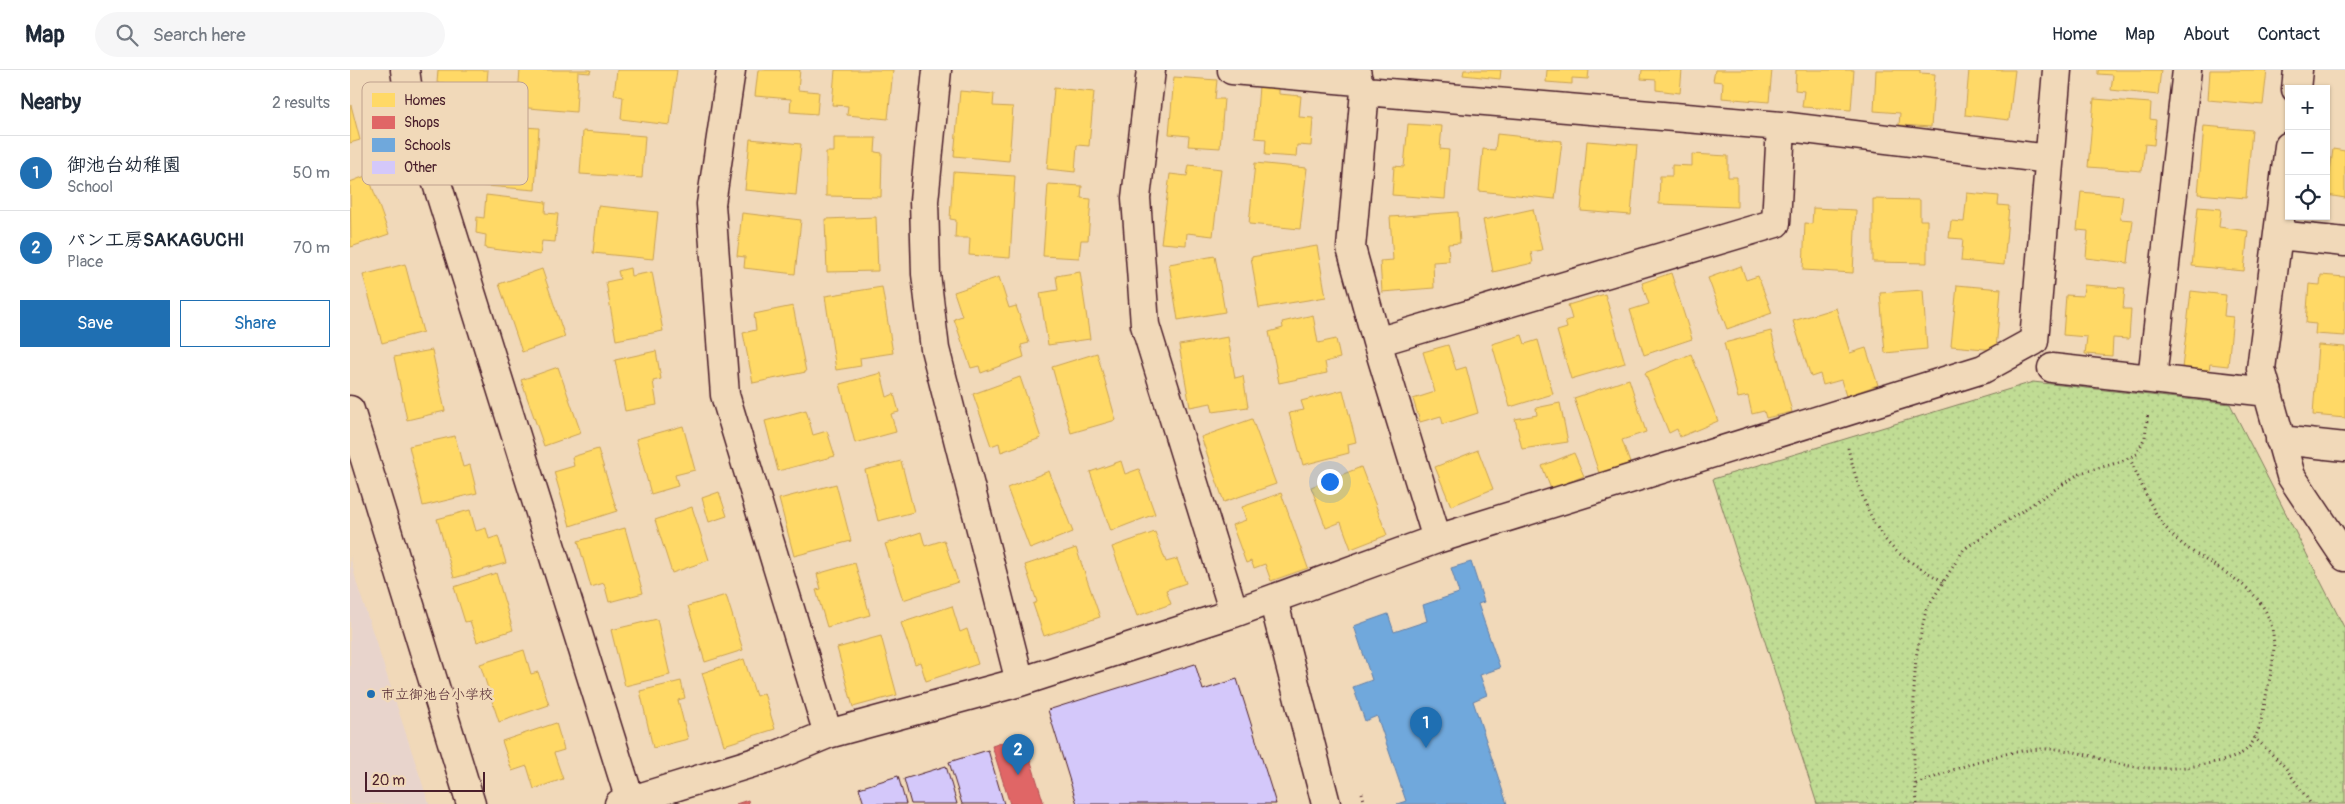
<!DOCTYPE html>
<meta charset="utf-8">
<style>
:root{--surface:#fff;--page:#f6f6f7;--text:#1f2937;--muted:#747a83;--line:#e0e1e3;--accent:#1f6fb2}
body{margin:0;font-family:Pangolin,"Klee One",sans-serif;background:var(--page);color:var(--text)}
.controls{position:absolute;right:15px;top:15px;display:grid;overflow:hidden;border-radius:0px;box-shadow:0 1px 4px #0004}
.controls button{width:45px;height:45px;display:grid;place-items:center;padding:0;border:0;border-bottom:1px solid var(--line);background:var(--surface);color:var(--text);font:25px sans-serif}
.scale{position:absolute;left:15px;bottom:12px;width:120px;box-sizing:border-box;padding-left:5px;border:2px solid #4a1f2b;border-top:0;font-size:14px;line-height:18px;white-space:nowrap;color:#4a1f2b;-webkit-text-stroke:4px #f1d9b9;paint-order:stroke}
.you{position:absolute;left:979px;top:411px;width:18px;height:18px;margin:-12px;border:4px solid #fff;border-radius:50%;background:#1a73e8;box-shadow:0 0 0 8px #1a73e833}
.badge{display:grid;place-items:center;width:32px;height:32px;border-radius:50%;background:var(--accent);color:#fff;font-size:16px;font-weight:700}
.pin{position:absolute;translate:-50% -41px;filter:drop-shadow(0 1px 2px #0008)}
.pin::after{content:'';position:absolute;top:26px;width:18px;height:15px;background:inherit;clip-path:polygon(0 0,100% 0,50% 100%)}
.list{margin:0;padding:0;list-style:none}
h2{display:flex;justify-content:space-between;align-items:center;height:65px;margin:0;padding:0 20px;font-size:21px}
h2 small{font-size:16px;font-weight:400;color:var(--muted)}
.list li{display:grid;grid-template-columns:32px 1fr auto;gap:15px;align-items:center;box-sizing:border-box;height:75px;padding:0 20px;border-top:1px solid var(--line)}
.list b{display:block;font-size:19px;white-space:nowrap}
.list p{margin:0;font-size:16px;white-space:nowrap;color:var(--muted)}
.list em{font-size:16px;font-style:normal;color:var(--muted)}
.actions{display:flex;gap:10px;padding:15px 20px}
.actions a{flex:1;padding:11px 0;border:1px solid var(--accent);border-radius:0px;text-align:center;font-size:18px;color:var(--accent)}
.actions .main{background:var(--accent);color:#fff}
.icon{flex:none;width:28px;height:28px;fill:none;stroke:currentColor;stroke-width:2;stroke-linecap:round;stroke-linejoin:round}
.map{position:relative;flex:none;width:1995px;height:734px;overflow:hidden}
header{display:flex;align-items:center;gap:30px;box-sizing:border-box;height:70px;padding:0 25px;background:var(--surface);border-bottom:1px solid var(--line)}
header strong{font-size:24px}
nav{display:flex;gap:28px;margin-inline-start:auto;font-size:18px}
.search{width:350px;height:45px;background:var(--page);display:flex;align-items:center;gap:12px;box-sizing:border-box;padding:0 18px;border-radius:28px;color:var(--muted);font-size:19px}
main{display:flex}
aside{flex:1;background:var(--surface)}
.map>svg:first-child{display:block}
.built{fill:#e8d4cc}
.green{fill:url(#green-dots);stroke:#857e60}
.homes{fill:#ffd966;stroke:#c9a154}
.shops{fill:#e06666;stroke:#b35154}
.schools{fill:#6fa8dc;stroke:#647fa7}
.building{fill:#d4c8fa;stroke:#4a1f2b}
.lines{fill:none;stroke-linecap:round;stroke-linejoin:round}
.minor-casing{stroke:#4a1f2b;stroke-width:31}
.tertiary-casing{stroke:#4a1f2b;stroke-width:31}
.path{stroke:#4a1f2b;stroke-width:3;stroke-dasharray:1 4;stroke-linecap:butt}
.minor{stroke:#f1d9b9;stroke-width:28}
.tertiary{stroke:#f1d9b9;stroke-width:28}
.poi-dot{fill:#1f6fb2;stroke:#f1d9b9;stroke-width:2}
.labels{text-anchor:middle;stroke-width:5;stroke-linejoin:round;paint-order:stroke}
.poi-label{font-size:14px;fill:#4a1f2b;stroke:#f1d9b9;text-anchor:start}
.key{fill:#f1d9b9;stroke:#bfa18e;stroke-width:1}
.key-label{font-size:14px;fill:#4a1f2b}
</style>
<header>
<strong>Map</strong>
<div class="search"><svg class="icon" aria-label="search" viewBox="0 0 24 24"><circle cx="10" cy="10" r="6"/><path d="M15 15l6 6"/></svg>Search here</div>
<nav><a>Home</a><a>Map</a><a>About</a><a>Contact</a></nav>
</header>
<main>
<aside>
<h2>Nearby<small>2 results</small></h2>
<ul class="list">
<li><span class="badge">1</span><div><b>御池台幼稚園</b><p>School</p></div><em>50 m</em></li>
<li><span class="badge">2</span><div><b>パン工房SAKAGUCHI</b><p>Place</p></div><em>70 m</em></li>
</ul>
<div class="actions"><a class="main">Save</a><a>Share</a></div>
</aside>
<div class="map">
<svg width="1995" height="734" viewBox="0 0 1995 734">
<defs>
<pattern id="green-dots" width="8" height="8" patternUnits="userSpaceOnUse" patternTransform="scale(1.25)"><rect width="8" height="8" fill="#c0dc94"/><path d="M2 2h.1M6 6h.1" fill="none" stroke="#a6bc80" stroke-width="1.8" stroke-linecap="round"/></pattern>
</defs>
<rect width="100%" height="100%" fill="#f1d9b9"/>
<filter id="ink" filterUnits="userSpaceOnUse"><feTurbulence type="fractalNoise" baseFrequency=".02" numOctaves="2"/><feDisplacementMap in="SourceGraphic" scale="10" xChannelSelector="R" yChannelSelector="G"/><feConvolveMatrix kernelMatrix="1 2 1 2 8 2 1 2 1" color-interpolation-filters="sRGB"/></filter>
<g filter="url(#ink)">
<path class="built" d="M 0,486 L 7,514 L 79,734 L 0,734 Z"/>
<path class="green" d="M 1683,312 L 1880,334 L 1995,559 L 1995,734 L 1467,734 L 1363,409 Z"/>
<path class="homes" d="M 88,0 L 138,0 L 135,38 L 92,34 L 94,13 L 87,13 Z
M 170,0 L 241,0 L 240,3 L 228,2 L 226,42 L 167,37 Z
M 267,0 L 327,0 L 320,55 L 271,49 L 273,27 L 264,25 Z
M 408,0 L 450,0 L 448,20 L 469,22 L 467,44 L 440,42 L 441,29 L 405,26 Z
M 485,0 L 543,0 L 538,49 L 497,45 L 498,36 L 482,35 Z
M 1114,0 L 1151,0 L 1150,9 L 1113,5 Z
M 1197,0 L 1239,0 L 1238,9 L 1222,8 L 1222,14 L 1196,12 Z
M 1292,0 L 1332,0 L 1330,23 L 1306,20 L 1306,10 L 1291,9 Z
M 1365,0 L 1422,0 L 1419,32 L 1372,28 L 1373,12 L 1363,11 Z
M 1446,0 L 1504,0 L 1501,40 L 1452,37 L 1454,21 L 1445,20 Z
M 1526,0 L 1570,0 L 1570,3 L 1585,4 L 1581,57 L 1549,55 L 1550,43 L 1524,41 Z
M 1619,0 L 1665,0 L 1659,50 L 1615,45 Z
M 1748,0 L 1811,0 L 1808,25 L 1761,20 L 1763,5 L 1748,4 Z
M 1860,0 L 1917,0 L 1913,35 L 1858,30 Z
M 824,7 L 867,10 L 865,29 L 874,29 L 870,78 L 838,76 L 839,66 L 819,64 Z
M 909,16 L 929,18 L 929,24 L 951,26 L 949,47 L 963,48 L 961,76 L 947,75 L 946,87 L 915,85 L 916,69 L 905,68 Z
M 704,18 L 744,22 L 739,76 L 727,75 L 725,102 L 697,99 Z
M 610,21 L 644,24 L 643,36 L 663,37 L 659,91 L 604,86 Z
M 1744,29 L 1801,33 L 1800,49 L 1806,50 L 1804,75 L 1795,74 L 1792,101 L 1738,97 Z
M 1,35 L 10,70 L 0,73 L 0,36 Z
M 128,54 L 189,58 L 185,120 L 113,114 L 114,89 L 125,90 Z
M 1058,54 L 1092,56 L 1090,79 L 1099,80 L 1095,129 L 1042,125 L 1044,96 L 1054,97 Z
M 1854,56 L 1902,60 L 1896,128 L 1848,124 Z
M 233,61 L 295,66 L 292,108 L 230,104 Z
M 1147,64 L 1212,71 L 1205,129 L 1129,121 L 1133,79 L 1145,80 Z
M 484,68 L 526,68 L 525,82 L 532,83 L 531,127 L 476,126 L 476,82 L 484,82 Z
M 400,69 L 451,74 L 446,125 L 395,120 Z
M 1237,71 L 1287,75 L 1281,145 L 1231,141 Z
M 1983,79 L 1995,81 L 1995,128 L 1977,125 Z
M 1342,84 L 1378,86 L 1378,107 L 1387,107 L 1387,137 L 1309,134 L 1310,106 L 1322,106 L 1322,95 L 1342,96 Z
M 905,93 L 957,98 L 950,159 L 899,154 Z
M 839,95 L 871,99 L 863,166 L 837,163 L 836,175 L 811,173 L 820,104 L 837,106 Z
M 603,102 L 665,106 L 660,188 L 619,185 L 620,168 L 605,168 L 606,150 L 600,149 Z
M 18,105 L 39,164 L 1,177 L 0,112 Z
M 698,114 L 732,116 L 731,128 L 741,129 L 738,170 L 731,170 L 729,188 L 693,186 Z
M 1731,122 L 1773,126 L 1770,149 L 1783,150 L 1778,193 L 1736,188 L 1738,161 L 1727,160 Z
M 1617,123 L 1649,126 L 1648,135 L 1659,136 L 1654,195 L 1611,191 L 1613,169 L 1599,168 L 1601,151 L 1614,152 Z
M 136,125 L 196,132 L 195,143 L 208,144 L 205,172 L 192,171 L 190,185 L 135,178 L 136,165 L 126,163 L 127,147 L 134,148 Z
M 1523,129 L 1570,130 L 1570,150 L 1577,150 L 1577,193 L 1523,192 Z
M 248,136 L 308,142 L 303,189 L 243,183 Z
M 1848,137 L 1871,139 L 1869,157 L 1898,161 L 1894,201 L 1842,196 Z
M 1463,138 L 1506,140 L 1503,203 L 1453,200 L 1455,153 L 1462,154 Z
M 1183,139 L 1192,180 L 1181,182 L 1183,193 L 1143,202 L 1133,150 Z
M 1108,142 L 1110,173 L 1098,174 L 1099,191 L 1083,192 L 1084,218 L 1032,222 L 1030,191 L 1043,190 L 1040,147 Z
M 392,143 L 451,150 L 445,204 L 394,198 L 395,187 L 387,186 Z
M 526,147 L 528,201 L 477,202 L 475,149 Z
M 967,176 L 976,227 L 909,238 L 901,187 Z
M 865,186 L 875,242 L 828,250 L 819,194 Z
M 55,194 L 73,262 L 32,273 L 13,205 Z
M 1391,196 L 1396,210 L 1408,206 L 1422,243 L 1377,259 L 1358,208 Z
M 280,198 L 281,206 L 302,202 L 313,261 L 266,270 L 256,212 L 270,209 L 268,201 Z
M 192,199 L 215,267 L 172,282 L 149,214 Z
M 730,202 L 740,269 L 698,275 L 690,223 L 708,220 L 706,206 Z
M 1321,203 L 1342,269 L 1294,285 L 1280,240 L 1299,234 L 1292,213 Z
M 1971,205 L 1995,207 L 1995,266 L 1965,264 L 1966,254 L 1956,253 L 1959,214 L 1970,215 Z
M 649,207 L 659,238 L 666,236 L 679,273 L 671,275 L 674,287 L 631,303 L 629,296 L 621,298 L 604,249 L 612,246 L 604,222 Z
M 1607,215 L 1651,219 L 1646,280 L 1601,276 Z
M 1734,215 L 1775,218 L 1773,239 L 1781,239 L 1779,269 L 1763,268 L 1762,286 L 1735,284 L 1737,267 L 1713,265 L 1716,225 L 1733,226 Z
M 532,217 L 543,283 L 510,288 L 511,296 L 486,300 L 475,226 Z
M 1573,220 L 1577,279 L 1535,283 L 1530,223 Z
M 1841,221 L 1876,225 L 1874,246 L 1883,247 L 1878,296 L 1860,294 L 1859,301 L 1832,298 Z
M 1255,224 L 1275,293 L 1221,309 L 1207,261 L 1217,258 L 1215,251 L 1222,249 L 1218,235 Z
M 443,236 L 456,302 L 403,313 L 393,263 L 406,260 L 404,244 Z
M 1486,238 L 1500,283 L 1516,278 L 1528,315 L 1496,326 L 1491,310 L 1473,315 L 1470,304 L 1461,307 L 1443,251 Z
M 963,245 L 968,273 L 986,269 L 990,288 L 975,292 L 977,303 L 929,313 L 919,262 L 933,258 L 932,252 Z
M 1421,261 L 1442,342 L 1416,348 L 1414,341 L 1402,344 L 1398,326 L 1388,328 L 1374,273 Z
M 1172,265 L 1175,274 L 1188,270 L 1203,324 L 1160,337 L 1142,274 Z
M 878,267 L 885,308 L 893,306 L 898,337 L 863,342 L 861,333 L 840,337 L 829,275 Z
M 1098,275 L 1106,300 L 1116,297 L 1128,343 L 1093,354 L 1091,346 L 1070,352 L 1063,329 L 1085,322 L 1073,282 Z
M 1968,275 L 1995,277 L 1995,348 L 1963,345 Z
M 82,280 L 95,341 L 57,350 L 44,287 Z
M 306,281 L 311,309 L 303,311 L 307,335 L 275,341 L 265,290 Z
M 747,283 L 766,350 L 721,363 L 702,297 Z
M 1341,284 L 1368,351 L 1330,367 L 1327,359 L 1319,363 L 1295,303 Z
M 208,297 L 231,363 L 194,376 L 171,310 Z
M 531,303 L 537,327 L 544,324 L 549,342 L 541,344 L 546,362 L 505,373 L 490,314 Z
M 670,307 L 691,368 L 651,382 L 649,373 L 641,376 L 623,324 Z
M 1279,309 L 1296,362 L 1272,370 L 1281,396 L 1250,406 L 1224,328 Z
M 993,320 L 1006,372 L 998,374 L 999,383 L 953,395 L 939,343 L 954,340 L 951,331 Z
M 1210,333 L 1218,372 L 1172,379 L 1165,349 L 1187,345 L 1186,338 Z
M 456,340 L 463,365 L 477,361 L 485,386 L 428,401 L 415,351 Z
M 902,349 L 926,414 L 874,432 L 851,367 Z
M 333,356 L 345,400 L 325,405 L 328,416 L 301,424 L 286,369 Z
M 105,366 L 113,397 L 120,395 L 127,423 L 73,436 L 59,376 Z
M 248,379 L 267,441 L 220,456 L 204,402 L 224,396 L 222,387 Z
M 1128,380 L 1143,419 L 1101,436 L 1085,397 Z
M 1224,383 L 1234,406 L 1201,419 L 1192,396 Z
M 551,391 L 564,442 L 528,451 L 515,400 Z
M 771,391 L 775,404 L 789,399 L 805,444 L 761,461 L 740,402 Z
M 1011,397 L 1037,465 L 1001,479 L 991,452 L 976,458 L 961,417 Z
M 699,401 L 723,462 L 680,479 L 657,418 Z
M 486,414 L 501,471 L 444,486 L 429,429 Z
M 369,422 L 377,446 L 359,452 L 352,428 Z
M 931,423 L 958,498 L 921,511 L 915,494 L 904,498 L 901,491 L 896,493 L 882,455 L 896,450 L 892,437 Z
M 342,437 L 359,490 L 322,503 L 305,450 Z
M 120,440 L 126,461 L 136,458 L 139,469 L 148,466 L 156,493 L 104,508 L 87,449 Z
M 275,458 L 293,523 L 259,532 L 254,513 L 241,517 L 228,471 Z
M 571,462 L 575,476 L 594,470 L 608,512 L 553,530 L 535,474 Z
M 805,462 L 816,492 L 827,489 L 836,513 L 816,520 L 821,534 L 787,546 L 762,477 Z
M 726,478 L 750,547 L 694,566 L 683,534 L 687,532 L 675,495 Z
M 505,493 L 520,545 L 477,557 L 466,520 L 471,519 L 467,504 Z
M 146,503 L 163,560 L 127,572 L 120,551 L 115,552 L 104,517 Z
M 376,525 L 393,580 L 355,592 L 338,536 Z
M 602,536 L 610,562 L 617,559 L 628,594 L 576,611 L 570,592 L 565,594 L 551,553 Z
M 307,549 L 320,605 L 275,616 L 261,560 Z
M 531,566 L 547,625 L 503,637 L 487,578 Z
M 174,580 L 181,604 L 188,602 L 199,635 L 149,652 L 130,594 Z
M 394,589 L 406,626 L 414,623 L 425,659 L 374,675 L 352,603 Z
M 331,611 L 335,628 L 328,630 L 338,669 L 303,678 L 290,621 Z
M 206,653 L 214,680 L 204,683 L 213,709 L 184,719 L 177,696 L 162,701 L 152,671 Z"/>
<path class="shops" d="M 673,666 L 694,734 L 660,734 L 642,676 Z
M 398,730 L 399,734 L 386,734 Z"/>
<path class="schools" d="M 1121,492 L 1134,532 L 1128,534 L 1150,598 L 1130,605 L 1137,625 L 1123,631 L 1157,734 L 1047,734 L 1056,731 L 1027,646 L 1015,651 L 1003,617 L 1022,610 L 1004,556 L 1038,544 L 1044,562 L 1077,551 L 1073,535 L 1109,523 L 1101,498 Z"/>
<path class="building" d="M 845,594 L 853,620 L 887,609 L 926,734 L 727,734 L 698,640 Z
M 638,680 L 654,734 L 612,734 L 599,692 Z
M 596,696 L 607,734 L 561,734 L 554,709 Z
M 548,706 L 556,734 L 514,734 L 509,718 Z"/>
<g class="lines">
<defs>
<path id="minor" d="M 55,0 L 58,21 L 280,730
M 381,0 L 361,134 L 375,325 L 478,664
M 587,0 L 574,131 L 576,204 L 585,279 L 670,612
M 801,0 L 786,128 L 795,255 L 884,543
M 882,0 L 1008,11
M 1006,0 L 1008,11 L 1015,21 L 1001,178 L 1027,272 L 1087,469
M 1946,19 L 1948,0
M 1015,21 L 1431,56 L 1699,89
M 1939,76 L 1911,299 L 1941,406 L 1995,487
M 1928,165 L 1995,172
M 1027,272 L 1426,153 L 1431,56
M 1702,298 L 1918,322
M 1802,309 L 1837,0
M 1930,370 L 1995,377
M 923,529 L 976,734
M 269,734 L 425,686 L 478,664 L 670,612 L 884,543 L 1087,469 L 1633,299 L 1684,271 L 1707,0"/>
<path id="tertiary" d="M 0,340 L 121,734"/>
</defs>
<use href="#minor" class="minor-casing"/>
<use href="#tertiary" class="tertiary-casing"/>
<path class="path" d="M 1498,378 C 1506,410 1520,458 1545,480 C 1560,493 1577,502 1594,512
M 1904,667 L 1935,697 L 1961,734
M 1566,714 C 1607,699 1647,681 1692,679 C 1720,678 1743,687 1769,694 C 1802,701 1834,699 1866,692 C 1878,690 1892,686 1900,676 C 1910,663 1913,643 1916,626 C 1922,598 1930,569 1916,542 C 1898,507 1849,492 1823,466 C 1802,445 1792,414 1779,387
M 1012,723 L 1015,734
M 1567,734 L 1564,700 L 1564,620 L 1566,587 L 1576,540 L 1614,479 L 1730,403 L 1767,393 L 1787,384 L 1795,367 L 1798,342"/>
<use href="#minor" class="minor"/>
<use href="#tertiary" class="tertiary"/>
</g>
</g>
<circle class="poi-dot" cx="21" cy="624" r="5"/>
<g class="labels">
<g class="poi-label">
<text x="31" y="629">市立御池台小学校</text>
</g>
</g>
<rect x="12" y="12" width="166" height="103" rx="8" class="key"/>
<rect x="22" y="23" width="23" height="14" fill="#ffd966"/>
<rect x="22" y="46" width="23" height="13" fill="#e06666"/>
<rect x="22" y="68" width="23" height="14" fill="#6fa8dc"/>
<rect x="22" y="91" width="23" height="13" fill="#d4c8fa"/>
<g class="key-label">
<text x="54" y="35">Homes</text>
<text x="54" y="57">Shops</text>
<text x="54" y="80">Schools</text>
<text x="54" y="102">Other</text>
</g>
</svg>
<div class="controls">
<button>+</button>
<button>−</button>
<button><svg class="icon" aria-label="locate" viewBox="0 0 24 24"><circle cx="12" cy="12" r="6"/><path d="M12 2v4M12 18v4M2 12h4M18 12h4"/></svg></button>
</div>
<div class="scale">20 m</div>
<div class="you"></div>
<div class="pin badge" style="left:1076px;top:678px">1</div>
<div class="pin badge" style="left:668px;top:705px">2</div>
</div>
</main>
